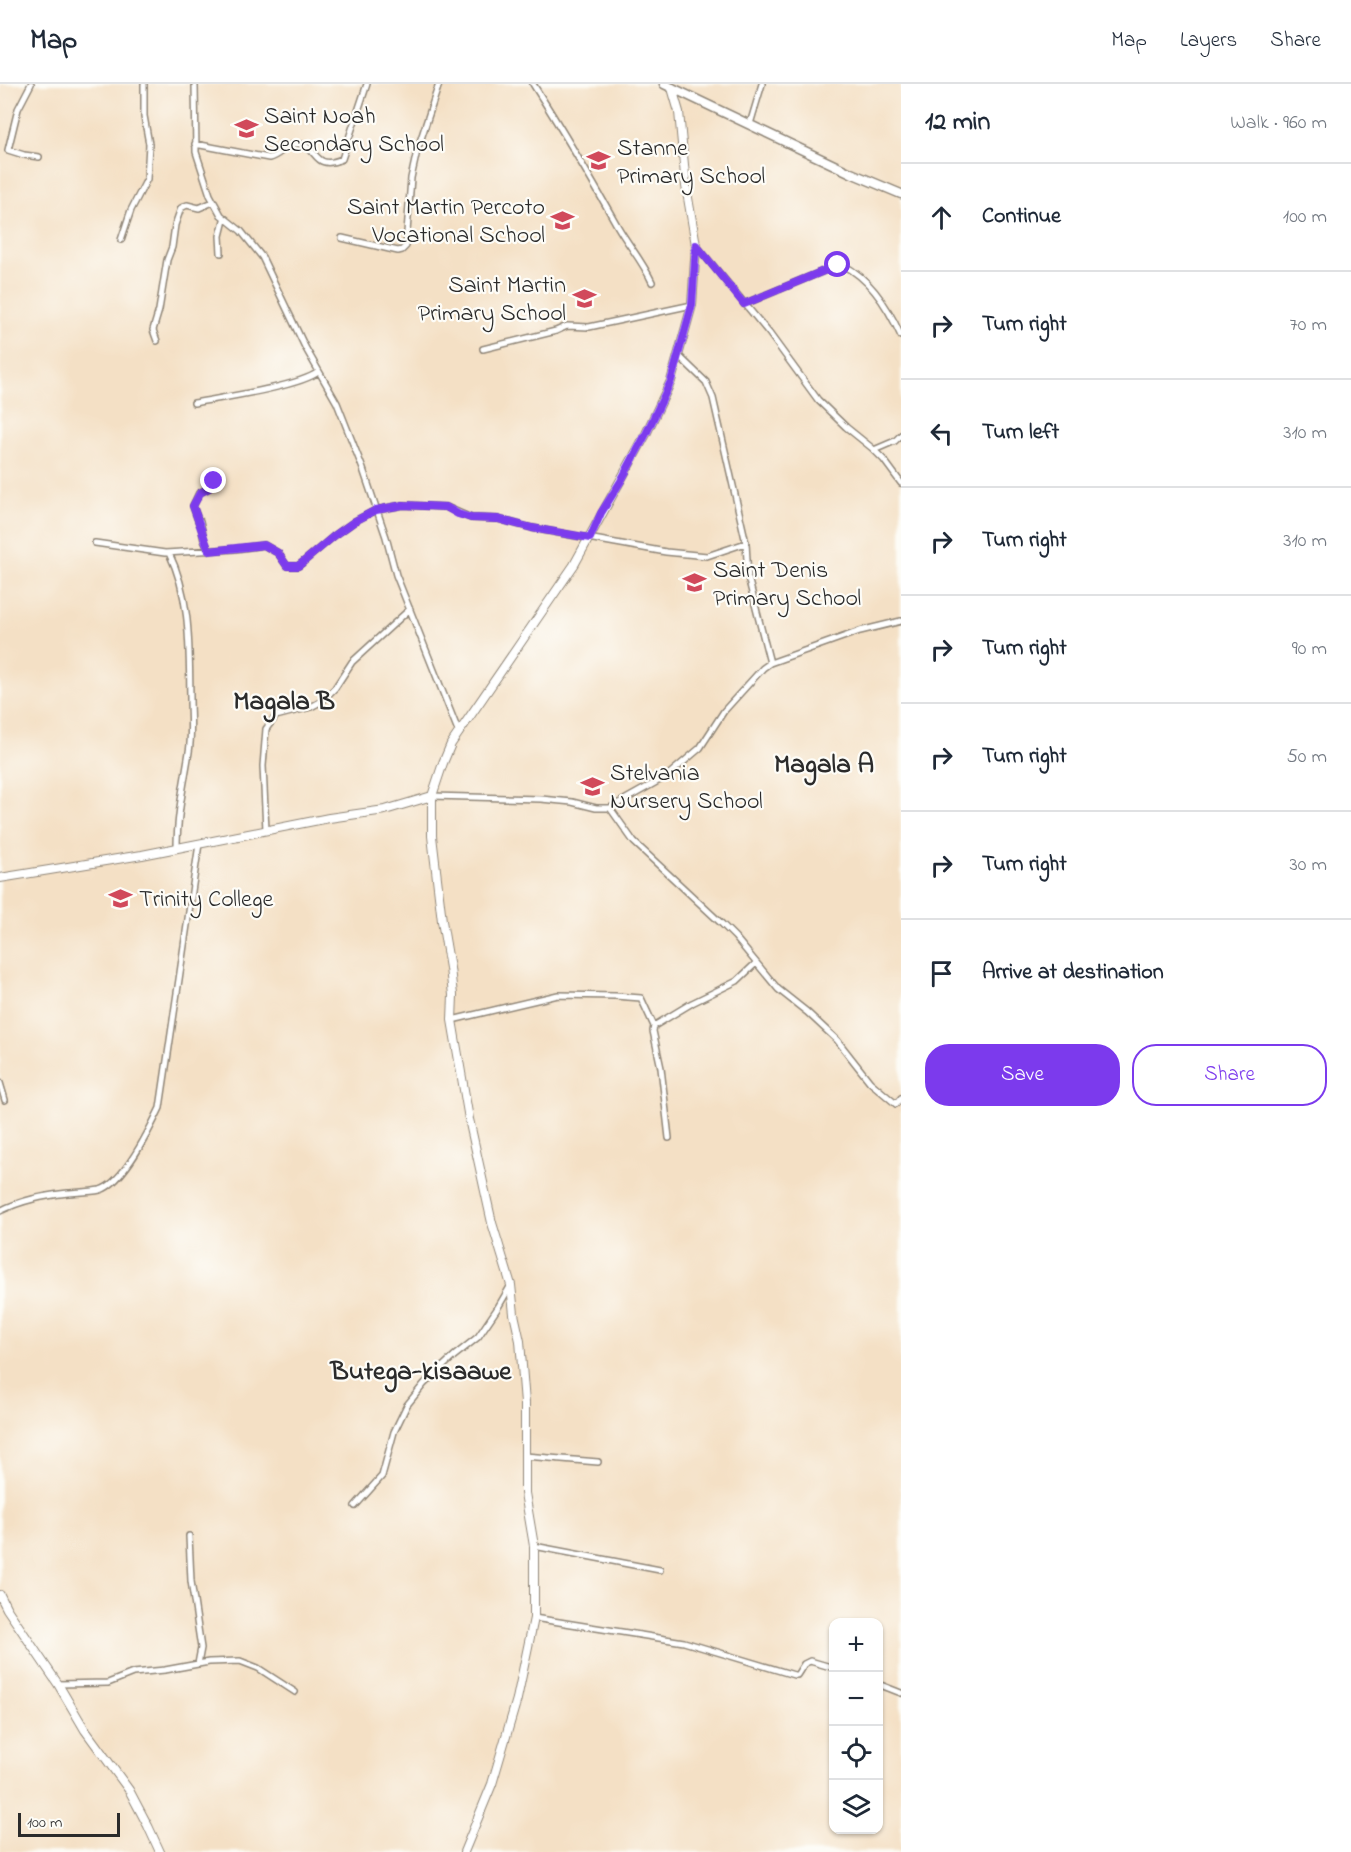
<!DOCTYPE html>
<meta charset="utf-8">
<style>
:root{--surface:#fff;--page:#f6f6f7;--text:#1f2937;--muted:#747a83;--line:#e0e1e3;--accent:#7c3aed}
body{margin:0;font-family:"Indie Flower",sans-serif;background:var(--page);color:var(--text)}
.controls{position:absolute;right:18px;bottom:18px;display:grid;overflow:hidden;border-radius:12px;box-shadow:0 2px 4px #0004}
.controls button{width:54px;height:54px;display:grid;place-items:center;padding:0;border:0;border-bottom:2px solid var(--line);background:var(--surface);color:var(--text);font:30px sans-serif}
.scale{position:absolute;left:18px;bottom:15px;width:102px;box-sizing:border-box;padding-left:6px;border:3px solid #2b2b2b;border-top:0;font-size:16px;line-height:21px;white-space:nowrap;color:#2b2b2b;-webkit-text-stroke:4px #fdfcf7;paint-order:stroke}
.stop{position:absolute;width:18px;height:18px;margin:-14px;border:4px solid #7c3aed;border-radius:50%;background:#fff}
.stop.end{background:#7c3aed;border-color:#fff;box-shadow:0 2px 6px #0008}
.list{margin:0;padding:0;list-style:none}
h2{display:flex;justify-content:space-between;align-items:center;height:78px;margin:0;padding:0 24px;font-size:26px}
h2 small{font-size:20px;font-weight:400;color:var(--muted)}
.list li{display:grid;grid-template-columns:39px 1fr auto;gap:18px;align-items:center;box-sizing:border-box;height:108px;padding:0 24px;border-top:2px solid var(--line)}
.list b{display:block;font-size:22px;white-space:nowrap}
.list em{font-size:20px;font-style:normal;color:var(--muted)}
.actions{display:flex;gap:12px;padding:18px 24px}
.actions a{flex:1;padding:14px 0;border:2px solid var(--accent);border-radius:24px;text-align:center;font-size:21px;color:var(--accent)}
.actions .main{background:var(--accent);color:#fff}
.icon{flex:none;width:33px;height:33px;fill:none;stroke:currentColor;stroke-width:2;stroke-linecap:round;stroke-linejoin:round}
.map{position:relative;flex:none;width:901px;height:1768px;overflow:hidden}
header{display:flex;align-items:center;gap:36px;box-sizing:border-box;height:84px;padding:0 30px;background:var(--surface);border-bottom:2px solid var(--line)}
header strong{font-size:28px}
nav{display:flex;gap:33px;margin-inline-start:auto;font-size:21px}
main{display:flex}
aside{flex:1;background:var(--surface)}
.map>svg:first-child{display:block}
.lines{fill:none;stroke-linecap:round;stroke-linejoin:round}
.street-casing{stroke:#908678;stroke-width:8}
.secondary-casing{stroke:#908678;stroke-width:10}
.primary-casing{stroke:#908678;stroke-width:11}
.street{stroke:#fff;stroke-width:5}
.secondary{stroke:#fff;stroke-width:8}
.primary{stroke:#fff;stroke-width:8}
.route{stroke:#7c3aed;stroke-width:8}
.labels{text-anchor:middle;stroke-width:4.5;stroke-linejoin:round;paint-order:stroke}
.poi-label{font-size:24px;fill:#2b2b2b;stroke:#fdfcf7;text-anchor:start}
.quarter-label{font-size:27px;font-weight:bold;fill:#2b2b2b;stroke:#fdfcf7}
</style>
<header>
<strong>Map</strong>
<nav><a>Map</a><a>Layers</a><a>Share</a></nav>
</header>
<main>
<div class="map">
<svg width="901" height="1768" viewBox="0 0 901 1768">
<rect width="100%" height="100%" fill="#fdfcf7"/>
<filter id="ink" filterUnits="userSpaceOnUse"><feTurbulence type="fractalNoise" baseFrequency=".0167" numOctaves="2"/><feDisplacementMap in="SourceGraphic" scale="12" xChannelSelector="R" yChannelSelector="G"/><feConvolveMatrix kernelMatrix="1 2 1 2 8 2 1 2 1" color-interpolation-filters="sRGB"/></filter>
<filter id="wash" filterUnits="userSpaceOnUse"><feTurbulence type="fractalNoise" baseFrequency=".008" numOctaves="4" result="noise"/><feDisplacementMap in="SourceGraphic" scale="24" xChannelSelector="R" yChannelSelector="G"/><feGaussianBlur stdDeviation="1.35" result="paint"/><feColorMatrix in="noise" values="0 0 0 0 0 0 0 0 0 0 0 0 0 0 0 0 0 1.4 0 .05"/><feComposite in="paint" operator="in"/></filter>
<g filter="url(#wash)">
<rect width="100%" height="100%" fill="#f4e0c5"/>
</g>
<g filter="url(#ink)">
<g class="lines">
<defs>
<path id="street" d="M 31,0 L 18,25 L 8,66 L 24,71 L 39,73
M 195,0 L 196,68 L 210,111 L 221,131 L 241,147 L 262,173 L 305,263 L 337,319 L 363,385 L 386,453 L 396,491 L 459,649
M 533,0 C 563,47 591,95 618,143 C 629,162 643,178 652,198
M 750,40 L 762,0
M 195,60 L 269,74 C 280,72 287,58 300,60 C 319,64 313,87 342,75 L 367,0
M 342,154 L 398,167 L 402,166 L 406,162 L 411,94 L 417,67 L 439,0
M 121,156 L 131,126 L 147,95 L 149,60 L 144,32 L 144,0
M 696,161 L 769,249 L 818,316 L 846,343 L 872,364 L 884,376 L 901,399
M 221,169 L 220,152 L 224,136
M 744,220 L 838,181 L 843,181 C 871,195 889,225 901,252
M 157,257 L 153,246 L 159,226 L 167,176 L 172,163 L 175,141 L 181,124 L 187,121 L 199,124 L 213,118
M 483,265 L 556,247 L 567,242 L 589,243 L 692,221
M 679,272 L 706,298 L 713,314 L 746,459 L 748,493 L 770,579
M 194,319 C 221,314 301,302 318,288
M 874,366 L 895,357 L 901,351
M 200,437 L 204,456 L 209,467
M 199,439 L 193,422 L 199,409 L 209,404 L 214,397
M 95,459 L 165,469 L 235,465 L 264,461 L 278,469 L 287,482 L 298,482 L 302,479 L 334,452 L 355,437 L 376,426 L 403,421 L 446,423 L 471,434 L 498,435 L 532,444 L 666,468 L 707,472 L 746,459
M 169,469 C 191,514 189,564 190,613 C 190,631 192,651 189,668 C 184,700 177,731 177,763
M 432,712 L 541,715 L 572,718 L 596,724 L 610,724 L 667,692 L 700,664 L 724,627 L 763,584 L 770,579 L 860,547 L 901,537
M 610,724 L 634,758 L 722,840 L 735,853 L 778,905 L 807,928 L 837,956 L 870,998 L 896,1020 L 901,1014
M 266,746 L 263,682 L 266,645 L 276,632 L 311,623 L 322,617 L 335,604 L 352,578 L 410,525
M 452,936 L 558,911 L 615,912 L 641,914 L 654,942 L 653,947 L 661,984 L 669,1054
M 654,942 L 692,919 L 737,897 L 756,879
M 0,999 L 5,1016
M 0,1127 C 22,1116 43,1112 68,1109 C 78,1108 90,1108 100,1106 C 124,1099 150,1045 160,1024 L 199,760
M 525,1372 L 598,1378
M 355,1422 L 382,1392 L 394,1348 L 407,1321 L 424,1300 L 454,1272 L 478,1253 L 497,1225 L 511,1201
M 189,1452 L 191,1497 L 201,1564 L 198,1580
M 534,1462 L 660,1486
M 534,1534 L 684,1558 L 794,1591 L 797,1591 L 804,1580 L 810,1577 L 834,1584
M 58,1600 L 108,1599 L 133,1589 L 165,1586 L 209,1578 L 240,1577 L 258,1584 L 295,1608
M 878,1600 L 901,1609"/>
<path id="secondary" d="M 0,794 L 142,771 L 329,734 L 385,726 L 432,712
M 0,1511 L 7,1525 L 58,1600 L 85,1646 L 129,1706 L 148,1742 L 160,1768
M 464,1768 L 492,1700 L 517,1615 L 534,1534 L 534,1462 L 525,1409 L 525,1319 L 520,1257 L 514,1230 L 511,1201 L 492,1139 L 469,1035 L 452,936 L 453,911 L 450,884 L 442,837 L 432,752 L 432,712 L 443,679 L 451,660 L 574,481 L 646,350 L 671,297 L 692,221 L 696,161 L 686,102 L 679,28 L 672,4"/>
<path id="primary" d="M 664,0 L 851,89 L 901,110"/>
</defs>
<use href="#street" class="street-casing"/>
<use href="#secondary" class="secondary-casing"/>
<use href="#primary" class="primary-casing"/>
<use href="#street" class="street"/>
<use href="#secondary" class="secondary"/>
<use href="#primary" class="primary"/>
</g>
</g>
<g class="lines" filter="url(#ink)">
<path class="route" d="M 214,397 L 209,404 L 200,409 L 193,422 L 209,467 L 264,461 L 278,469 L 287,482 L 298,482 L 302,479 L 334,452 L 355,437 L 376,426 L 403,421 L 446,423 L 458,430 L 471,434 L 498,435 L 532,444 L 590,454 L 601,429 L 621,397 L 646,350 L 671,297 L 692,221 L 696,161 L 744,220 L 838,181"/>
</g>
<defs>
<symbol id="school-bare" viewBox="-9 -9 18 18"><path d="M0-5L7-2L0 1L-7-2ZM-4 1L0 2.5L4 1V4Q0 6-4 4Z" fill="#d1495b" stroke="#fdfcf7" stroke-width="2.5" paint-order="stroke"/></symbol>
</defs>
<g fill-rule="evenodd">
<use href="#school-bare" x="230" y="28" width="33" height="33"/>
<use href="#school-bare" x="582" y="60" width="33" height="33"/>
<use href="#school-bare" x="546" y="120" width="33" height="33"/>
<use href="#school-bare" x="568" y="198" width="33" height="33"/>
<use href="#school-bare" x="678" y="482" width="33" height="33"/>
<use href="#school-bare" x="576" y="686" width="33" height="33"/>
<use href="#school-bare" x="104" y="798" width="33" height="33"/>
</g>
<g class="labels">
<g class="poi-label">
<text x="264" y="39">Saint Noah<tspan x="264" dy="28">Secondary School</tspan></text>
<text x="617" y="71">Stanne<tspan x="617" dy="28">Primary School</tspan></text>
<text x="545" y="130" text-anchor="end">Saint Martin Percoto<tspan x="545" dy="28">Vocational School</tspan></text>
<text x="566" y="208" text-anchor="end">Saint Martin<tspan x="566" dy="28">Primary School</tspan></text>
<text x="713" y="493">Saint Denis<tspan x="713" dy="28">Primary School</tspan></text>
<text x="610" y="696">Stelvania<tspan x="610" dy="28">Nursery School</tspan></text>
<text x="139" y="822">Trinity College</text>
</g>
<g class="quarter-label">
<text x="284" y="625">Magala B</text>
<text x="824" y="688">Magala A</text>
<text x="421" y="1295">Butega-kisaawe</text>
</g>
</g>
</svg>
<div class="controls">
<button>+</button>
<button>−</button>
<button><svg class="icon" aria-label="locate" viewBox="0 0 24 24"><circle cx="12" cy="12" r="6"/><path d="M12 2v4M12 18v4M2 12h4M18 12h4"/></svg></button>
<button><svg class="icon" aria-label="layers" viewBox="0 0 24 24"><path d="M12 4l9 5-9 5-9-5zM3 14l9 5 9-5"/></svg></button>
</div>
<div class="scale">100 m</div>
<div class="stop" style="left:838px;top:181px"></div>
<div class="stop end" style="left:214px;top:397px"></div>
</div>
<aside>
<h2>12 min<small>Walk · 960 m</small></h2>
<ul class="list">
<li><svg class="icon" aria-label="ahead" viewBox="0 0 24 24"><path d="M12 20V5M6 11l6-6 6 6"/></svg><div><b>Continue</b></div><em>100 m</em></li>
<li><svg class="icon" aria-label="right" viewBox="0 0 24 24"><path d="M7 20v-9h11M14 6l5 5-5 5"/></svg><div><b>Turn right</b></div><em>70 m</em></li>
<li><svg class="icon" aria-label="left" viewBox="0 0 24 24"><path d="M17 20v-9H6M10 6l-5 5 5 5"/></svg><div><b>Turn left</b></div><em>310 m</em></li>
<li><svg class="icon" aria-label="right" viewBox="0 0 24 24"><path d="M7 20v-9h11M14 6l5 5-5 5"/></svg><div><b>Turn right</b></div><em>310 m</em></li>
<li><svg class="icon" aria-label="right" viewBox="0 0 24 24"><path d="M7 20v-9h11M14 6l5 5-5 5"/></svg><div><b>Turn right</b></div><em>90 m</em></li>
<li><svg class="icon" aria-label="right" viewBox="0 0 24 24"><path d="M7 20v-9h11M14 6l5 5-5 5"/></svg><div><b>Turn right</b></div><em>50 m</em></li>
<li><svg class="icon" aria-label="right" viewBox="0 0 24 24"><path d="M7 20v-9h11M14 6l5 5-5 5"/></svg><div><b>Turn right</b></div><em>30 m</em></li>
<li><svg class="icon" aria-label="arrive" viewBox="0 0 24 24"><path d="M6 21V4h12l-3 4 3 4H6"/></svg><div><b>Arrive at destination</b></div></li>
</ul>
<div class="actions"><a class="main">Save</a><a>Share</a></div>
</aside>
</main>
